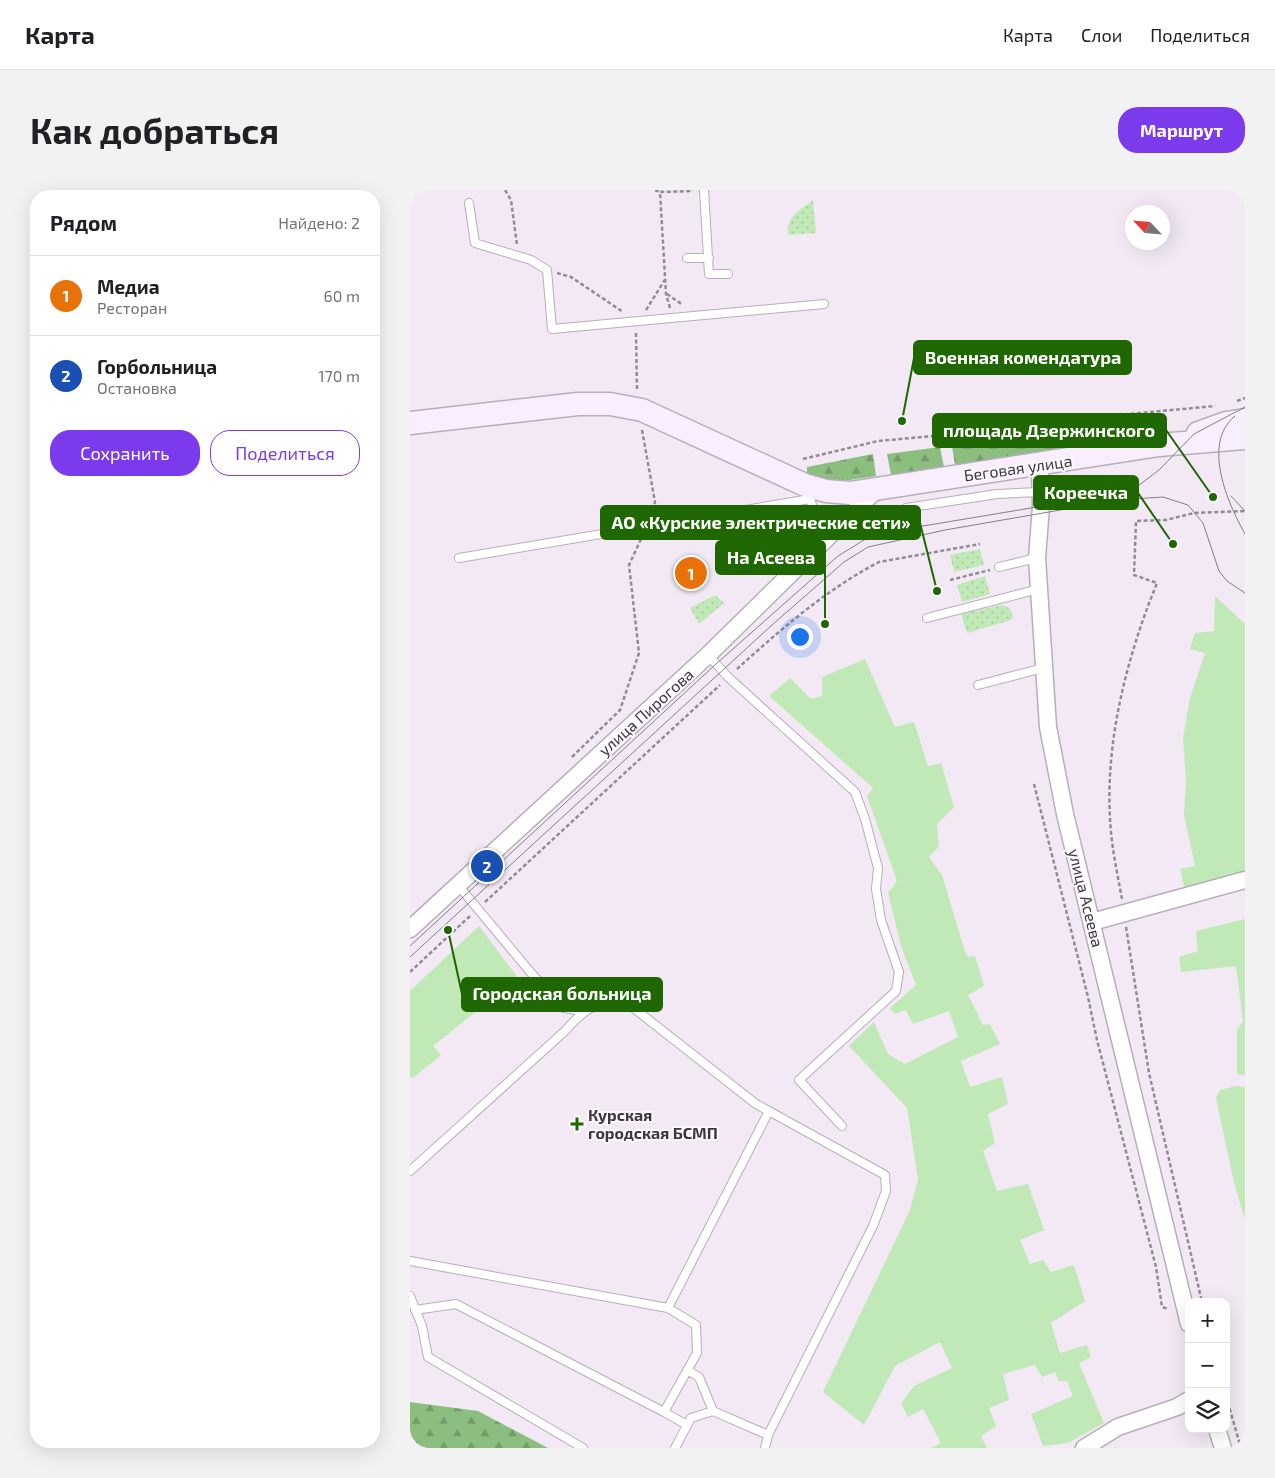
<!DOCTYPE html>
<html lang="ru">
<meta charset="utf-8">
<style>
:root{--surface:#fff;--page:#f2f2f2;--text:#202124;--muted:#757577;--line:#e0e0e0;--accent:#7c3aed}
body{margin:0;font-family:"Exo 2",sans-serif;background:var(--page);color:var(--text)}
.controls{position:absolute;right:15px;bottom:15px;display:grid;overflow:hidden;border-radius:10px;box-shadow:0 5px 20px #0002}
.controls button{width:45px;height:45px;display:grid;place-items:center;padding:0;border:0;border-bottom:1px solid var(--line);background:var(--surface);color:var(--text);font:25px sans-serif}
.compass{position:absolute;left:715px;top:15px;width:45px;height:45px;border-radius:50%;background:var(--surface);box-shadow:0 5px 20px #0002;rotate:296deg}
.you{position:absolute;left:389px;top:446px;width:18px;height:18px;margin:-12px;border:4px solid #fff;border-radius:50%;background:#1a73e8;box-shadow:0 0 0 8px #1a73e833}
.badge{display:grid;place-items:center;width:32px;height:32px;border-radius:50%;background:var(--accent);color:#fff;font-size:16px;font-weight:700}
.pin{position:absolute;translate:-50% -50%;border:2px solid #fff;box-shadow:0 1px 5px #0006}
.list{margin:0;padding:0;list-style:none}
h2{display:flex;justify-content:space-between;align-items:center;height:65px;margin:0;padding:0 20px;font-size:21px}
h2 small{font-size:16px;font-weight:400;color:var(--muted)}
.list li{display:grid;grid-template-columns:32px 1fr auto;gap:15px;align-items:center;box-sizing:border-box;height:80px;padding:0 20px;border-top:1px solid var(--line)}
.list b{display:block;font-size:19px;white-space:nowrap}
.list p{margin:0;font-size:16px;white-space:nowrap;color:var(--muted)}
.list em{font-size:16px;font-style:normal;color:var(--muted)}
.actions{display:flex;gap:10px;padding:15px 20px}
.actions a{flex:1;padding:11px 0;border:1px solid var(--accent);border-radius:20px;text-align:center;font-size:18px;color:var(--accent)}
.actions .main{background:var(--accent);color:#fff}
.icon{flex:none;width:28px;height:28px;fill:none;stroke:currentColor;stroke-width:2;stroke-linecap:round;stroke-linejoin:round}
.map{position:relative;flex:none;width:835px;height:1258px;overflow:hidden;border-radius:20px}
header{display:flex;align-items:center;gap:30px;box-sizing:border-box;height:70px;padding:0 25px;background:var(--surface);border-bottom:1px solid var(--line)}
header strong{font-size:24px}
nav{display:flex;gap:28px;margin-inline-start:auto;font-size:18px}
.intro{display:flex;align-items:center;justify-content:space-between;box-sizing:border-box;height:120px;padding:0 30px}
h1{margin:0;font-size:35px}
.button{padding:12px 22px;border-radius:20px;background:var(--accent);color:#fff;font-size:18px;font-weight:700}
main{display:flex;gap:30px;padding:0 30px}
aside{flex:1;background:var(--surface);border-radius:20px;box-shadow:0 5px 20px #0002}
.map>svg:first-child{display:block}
.grass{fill:url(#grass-dots)}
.forest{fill:url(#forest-firs)}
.garden{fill:#c0e9b7}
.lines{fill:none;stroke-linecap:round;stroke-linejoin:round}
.lane-casing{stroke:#b7aeba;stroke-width:10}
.street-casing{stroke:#b7aeba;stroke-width:19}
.secondary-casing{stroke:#b7aeba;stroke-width:25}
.path{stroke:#918b94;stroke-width:2.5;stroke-dasharray:4 2.5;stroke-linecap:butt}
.lane{stroke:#fff;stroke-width:8}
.street{stroke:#fff;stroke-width:16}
.secondary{stroke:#f9eefd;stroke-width:22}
.tram{stroke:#837e86;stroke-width:1}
.poi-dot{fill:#1e6701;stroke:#fdf8ff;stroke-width:2}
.labels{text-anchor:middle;stroke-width:4;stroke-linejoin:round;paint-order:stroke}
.street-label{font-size:16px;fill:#3c393e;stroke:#fdf8ff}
.poi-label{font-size:16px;font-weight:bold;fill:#3c393e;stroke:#fdf8ff;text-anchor:start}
.leader{fill:none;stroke:#1e6701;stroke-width:2}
.callout-dot{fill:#1e6701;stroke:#fdf8ff;stroke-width:2}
.callout{fill:#1e6701;stroke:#1e6701;stroke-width:2}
.callout-label{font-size:18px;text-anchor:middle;font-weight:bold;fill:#fff}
</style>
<header>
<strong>Карта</strong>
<nav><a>Карта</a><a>Слои</a><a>Поделиться</a></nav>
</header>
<div class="intro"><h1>Как добраться</h1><a class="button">Маршрут</a></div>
<main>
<aside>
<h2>Рядом<small>Найдено: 2</small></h2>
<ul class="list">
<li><span class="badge" style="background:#e8710a">1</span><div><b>Медиа</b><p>Ресторан</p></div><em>60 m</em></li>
<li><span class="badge" style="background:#1a4fb4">2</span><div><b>Горбольница</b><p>Остановка</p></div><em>170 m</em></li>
</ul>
<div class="actions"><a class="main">Сохранить</a><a>Поделиться</a></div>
</aside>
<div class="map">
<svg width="835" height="1258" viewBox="0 0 835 1258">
<defs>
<pattern id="grass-dots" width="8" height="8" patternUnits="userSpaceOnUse" patternTransform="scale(1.25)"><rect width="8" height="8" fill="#c0e9b7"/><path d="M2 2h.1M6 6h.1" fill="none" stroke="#a6c99e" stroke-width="1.8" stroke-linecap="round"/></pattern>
<pattern id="forest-firs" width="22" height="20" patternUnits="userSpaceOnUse" patternTransform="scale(1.25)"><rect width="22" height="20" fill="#8cbe80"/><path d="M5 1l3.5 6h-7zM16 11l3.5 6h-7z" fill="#749b6a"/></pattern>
</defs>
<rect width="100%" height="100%" fill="#f2e9f5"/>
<path class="grass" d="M 403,10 L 406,43 L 378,45 C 376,27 390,20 403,10 Z
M 393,317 C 398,341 385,362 369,380 L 343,372 L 337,325 Z
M 570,359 L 574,375 L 544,382 L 540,365 Z
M 575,386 L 580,404 L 552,412 L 547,395 Z
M 305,405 L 314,413 L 289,434 L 280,418 Z
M 592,415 L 599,418 L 603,425 L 601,430 L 557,443 L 551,424 Z"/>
<path class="forest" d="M 737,227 L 740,236 L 735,247 L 545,275 L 542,256 L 549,249 Z
M 530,257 L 534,277 L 481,285 L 477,264 Z
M 463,264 L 466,286 L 427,292 L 397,285 L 397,277 Z
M 0,1212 L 68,1221 L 138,1258 L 0,1258 Z"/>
<path class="garden" d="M 805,406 L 835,434 L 835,684 L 775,701 L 770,679 L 785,676 L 774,625 L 776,591 L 773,548 L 780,508 L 795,463 L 780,459 L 785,443 L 804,441 Z
M 455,469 L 485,537 L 504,532 L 518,576 L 531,573 L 544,617 L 527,634 L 529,656 L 519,667 L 532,685 L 555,762 L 558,767 L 565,766 L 574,796 L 558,805 L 573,835 L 580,834 L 590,854 L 551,871 L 560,897 L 592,887 L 598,914 L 578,924 L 585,953 L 573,961 L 587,1001 L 618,994 L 634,1040 L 610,1050 L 620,1074 L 633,1070 L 641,1082 L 664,1075 L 675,1111 L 641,1133 L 650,1163 L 677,1155 L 681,1167 L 669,1173 L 694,1233 L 658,1253 L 633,1256 L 621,1224 L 663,1206 L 657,1191 L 649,1191 L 645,1182 L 632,1187 L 625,1175 L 593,1184 L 599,1210 L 579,1218 L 586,1236 L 571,1246 L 577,1258 L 521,1258 L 531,1253 L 513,1219 L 498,1227 L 491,1213 L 504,1196 L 542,1178 L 530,1152 L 485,1176 L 454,1235 L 413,1202 L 500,1020 L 508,989 L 497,918 L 439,856 L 464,832 L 478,864 L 495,874 L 548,847 L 539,821 L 503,834 L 496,820 L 485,824 L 480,818 L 506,795 L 491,756 L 478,703 L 487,691 L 457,606 L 463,598 L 359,506 L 380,488 L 401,509 L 412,506 L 412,487 Z
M 835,729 L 835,885 L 827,884 L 827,840 L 833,831 L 826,776 L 771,782 L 769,767 L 788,761 L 786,741 Z
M 69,736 L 108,788 L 23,856 L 31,865 L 3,888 L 0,886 L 0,801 Z
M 826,896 L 835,897 L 835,1029 L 824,993 L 806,908 L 810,900 Z"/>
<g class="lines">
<defs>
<path id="lane" d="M 294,0 L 299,84 L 318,84
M 59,13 L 65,53 L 121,70 L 137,80 L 142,139 L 414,114
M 277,68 L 299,68
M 402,307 L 400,309 L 415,351
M 496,318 L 587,304 L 630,302
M 49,368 L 400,309
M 589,377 L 627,368
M 517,428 L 629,399
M 298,465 L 318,487 L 445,602 L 455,629 L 468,678 L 466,699 L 471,730 L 489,782 L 486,801 L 389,890 L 432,936
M 568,495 L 633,478
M 47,694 L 122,784 L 154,818 L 173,821
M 0,981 L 155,841 C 178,815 186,811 221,816 L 346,914 L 475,985 L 476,1001 L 463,1036 L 358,1245 L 355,1258
M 0,1071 L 258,1118 L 359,921
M 0,1106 L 12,1136 L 18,1167 L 173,1258
M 5,1120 L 46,1114 L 254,1222 L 287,1163 L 286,1135 L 258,1118
M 277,1180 L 289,1187 L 303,1221
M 254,1222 L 277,1235
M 265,1258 L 281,1228 L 303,1221 L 358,1245"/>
<path id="street" d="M 630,275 L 631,316 L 627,368 L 638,537 L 655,624 L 779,1134
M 682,732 L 835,690
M 0,739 L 298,465 L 467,299
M 807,1239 L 813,1258
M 674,1258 L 708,1237 L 767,1217 L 779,1210"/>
<path id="secondary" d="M 0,233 L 168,214 L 200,214 L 232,220 L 395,295 L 416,301 L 440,303 L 749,255 L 835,248
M 788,243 L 816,233 L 835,230"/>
</defs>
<use href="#lane" class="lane-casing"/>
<use href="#street" class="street-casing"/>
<use href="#secondary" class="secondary-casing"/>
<path class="path" d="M 95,0 L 101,10 L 107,55
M 245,0 L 250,2
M 147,83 L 161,87 L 213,122
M 257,104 L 273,115
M 260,118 L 256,104 L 250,2 L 283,1
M 236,120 L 256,88
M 226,143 L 227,200
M 827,211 L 835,208
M 232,240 L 245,312 L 241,325
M 393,269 L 468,251 L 534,245 L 557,239 L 805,216
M 540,390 L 580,380
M 327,479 C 370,440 417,399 469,372 L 570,354
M 162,567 L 210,520 L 229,463 L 219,375 L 231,349
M 624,594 L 678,807 L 687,850 L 746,1077 L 752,1117 L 759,1119
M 712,709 C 708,687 703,664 701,642 C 693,558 716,469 747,393 L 724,385 L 726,331 L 756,330 L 784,323 L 835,321
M 75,712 L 310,495
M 716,737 L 739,883 L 792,1112
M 0,782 L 60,726
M 816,1206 L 831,1258"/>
<use href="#lane" class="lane"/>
<use href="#street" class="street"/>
<use href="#secondary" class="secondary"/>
<path class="tram" d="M 825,226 C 791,253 818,314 835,344
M 821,306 L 835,321
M 664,310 L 728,296 L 749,280 L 784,244 L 835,217
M 0,756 L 306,474 L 428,366 L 454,350 L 477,342 L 627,317
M 0,767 L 362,435 L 434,372 L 458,357 L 535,340 L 708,310 L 753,307 L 778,315 L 793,333 L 809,381 L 817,391 L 835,403"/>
</g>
<path class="poi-dot" d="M164.5 926.5h5v5h5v5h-5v5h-5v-5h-5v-5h5z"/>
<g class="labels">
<g class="street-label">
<text transform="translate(608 278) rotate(-8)" y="6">Беговая улица</text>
<text transform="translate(236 522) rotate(-42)" y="6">улица Пирогова</text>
<text transform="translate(676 708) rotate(76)" y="6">улица Асеева</text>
</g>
<g class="poi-label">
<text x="178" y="931">Курская<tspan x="178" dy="18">городская БСМП</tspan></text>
</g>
</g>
<path class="leader" d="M492 231L504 168M803 307L756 240M763 354L728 303M527 401L510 333M415 434L415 368M38 740L52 804"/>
<g class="callout-dot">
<circle cx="492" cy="231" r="5"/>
<circle cx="803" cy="307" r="5"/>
<circle cx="763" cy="354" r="5"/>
<circle cx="527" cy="401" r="5"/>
<circle cx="415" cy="434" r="5"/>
<circle cx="38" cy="740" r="5"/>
</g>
<g class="callout">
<rect x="504" y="151" width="217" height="33" rx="5"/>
<rect x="523" y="224" width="233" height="33" rx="5"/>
<rect x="624" y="286" width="104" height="33" rx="5"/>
<rect x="191" y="316" width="319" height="33" rx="5"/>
<rect x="306" y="351" width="109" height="33" rx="5"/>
<rect x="52" y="788" width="200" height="33" rx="5"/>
</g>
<g class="callout-label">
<text x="613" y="174">Военная комендатура</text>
<text x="639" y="247">площадь Дзержинского</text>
<text x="676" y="309">Кореечка</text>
<text x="351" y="339">АО «Курские электрические сети»</text>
<text x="361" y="374">На Асеева</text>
<text x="152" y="810">Городская больница</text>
</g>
</svg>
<div class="controls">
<button>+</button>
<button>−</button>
<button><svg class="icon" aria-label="layers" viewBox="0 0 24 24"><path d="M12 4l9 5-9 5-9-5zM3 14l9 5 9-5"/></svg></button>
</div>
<svg class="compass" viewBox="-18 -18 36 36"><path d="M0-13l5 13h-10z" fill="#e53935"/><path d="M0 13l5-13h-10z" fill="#757577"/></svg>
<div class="you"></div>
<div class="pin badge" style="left:281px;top:383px;background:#e8710a">1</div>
<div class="pin badge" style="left:77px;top:676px;background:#1a4fb4">2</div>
</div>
</main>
